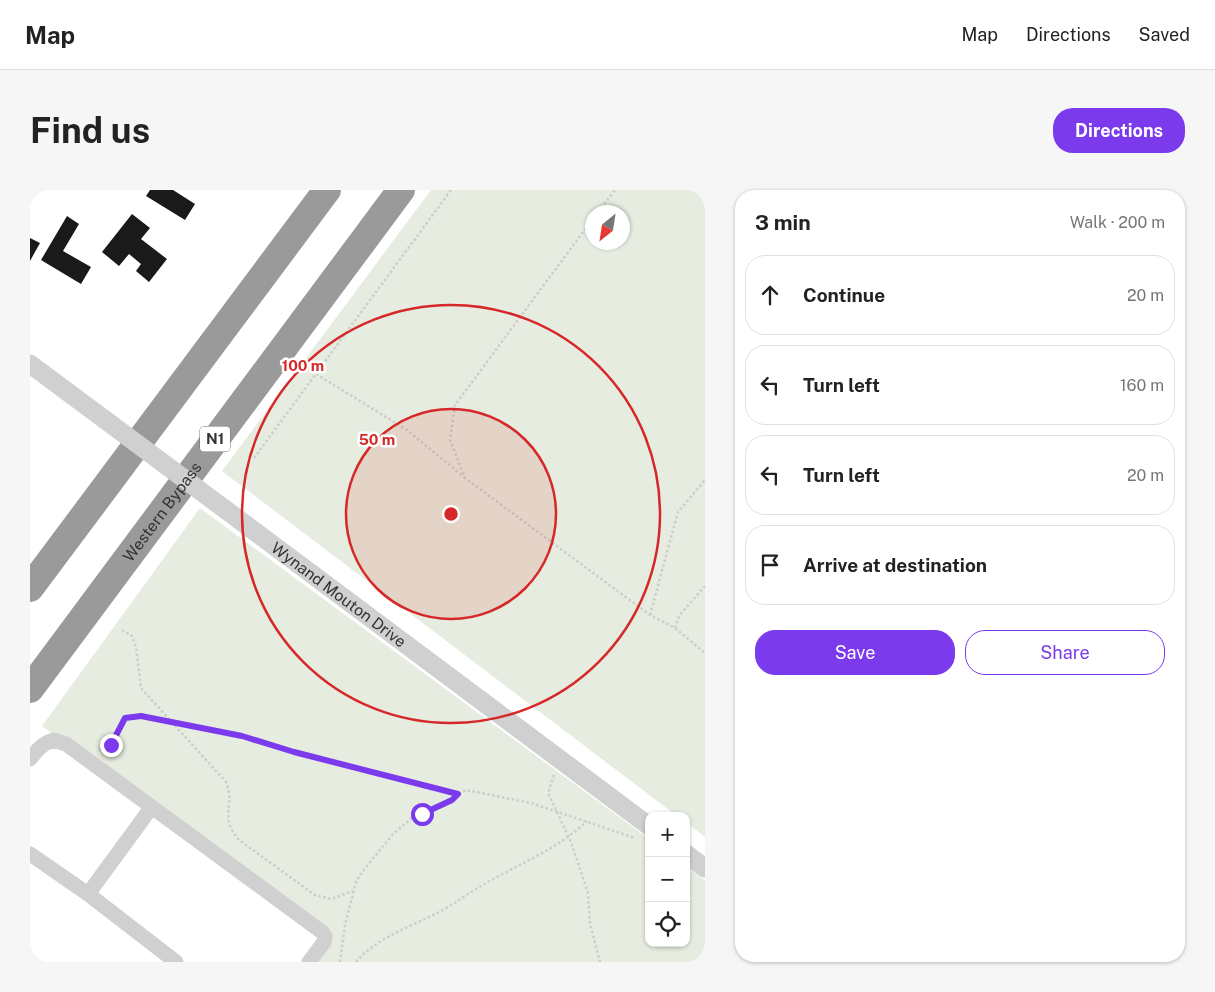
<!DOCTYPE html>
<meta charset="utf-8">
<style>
:root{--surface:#fff;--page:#f6f6f6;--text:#222;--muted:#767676;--line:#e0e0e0;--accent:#7c3aed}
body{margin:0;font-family:"Public Sans",sans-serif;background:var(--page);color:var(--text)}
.controls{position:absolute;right:15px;bottom:15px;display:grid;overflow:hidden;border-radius:10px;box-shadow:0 1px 4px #0004}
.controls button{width:45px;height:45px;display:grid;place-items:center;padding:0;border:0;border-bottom:1px solid var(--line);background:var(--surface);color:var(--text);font:25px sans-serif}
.compass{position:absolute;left:555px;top:15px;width:45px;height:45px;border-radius:50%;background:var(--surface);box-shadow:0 1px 4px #0004;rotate:210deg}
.stop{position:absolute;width:15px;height:15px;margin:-11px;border:4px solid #7c3aed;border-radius:50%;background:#fff}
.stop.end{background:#7c3aed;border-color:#fff;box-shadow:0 1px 5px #0008}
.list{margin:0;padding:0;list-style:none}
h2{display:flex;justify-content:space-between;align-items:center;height:65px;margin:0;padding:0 20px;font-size:21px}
h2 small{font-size:16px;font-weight:400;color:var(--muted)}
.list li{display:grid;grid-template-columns:32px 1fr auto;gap:15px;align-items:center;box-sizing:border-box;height:80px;margin:0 10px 10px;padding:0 10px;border:1px solid var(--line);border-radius:20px}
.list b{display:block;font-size:19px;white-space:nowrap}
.list em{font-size:16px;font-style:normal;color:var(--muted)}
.actions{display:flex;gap:10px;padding:15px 20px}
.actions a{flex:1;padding:11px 0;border:1px solid var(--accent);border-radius:20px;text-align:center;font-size:18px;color:var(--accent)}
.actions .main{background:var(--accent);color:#fff}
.icon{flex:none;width:28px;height:28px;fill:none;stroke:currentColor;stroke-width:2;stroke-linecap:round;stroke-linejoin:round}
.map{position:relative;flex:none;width:675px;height:772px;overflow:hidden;border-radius:20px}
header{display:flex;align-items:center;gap:30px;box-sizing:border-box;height:70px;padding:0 25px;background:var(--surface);border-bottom:1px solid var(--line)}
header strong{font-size:24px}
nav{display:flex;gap:28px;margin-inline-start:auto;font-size:18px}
.intro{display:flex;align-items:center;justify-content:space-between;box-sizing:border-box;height:120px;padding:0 30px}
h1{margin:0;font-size:35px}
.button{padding:12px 22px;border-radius:20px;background:var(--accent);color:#fff;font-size:18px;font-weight:700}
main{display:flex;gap:30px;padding:0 30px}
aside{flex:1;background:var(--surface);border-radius:20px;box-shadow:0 1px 4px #0004}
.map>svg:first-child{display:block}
.green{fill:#e6ecdf;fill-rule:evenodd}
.building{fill:#1a1a1a}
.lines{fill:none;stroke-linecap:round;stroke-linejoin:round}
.path{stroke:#cdcdcd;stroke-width:2.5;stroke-dasharray:2.5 2.5;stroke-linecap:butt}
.minor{stroke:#d0d0d0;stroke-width:15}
.tertiary{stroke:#d0d0d0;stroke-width:19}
.motorway{stroke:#9a9a9a;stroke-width:28}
.tertiary-bridge{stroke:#d0d0d0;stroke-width:19}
.route{stroke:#7c3aed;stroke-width:6}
.ring{fill:none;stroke:#d62828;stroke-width:2.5}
.labels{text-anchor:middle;stroke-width:5;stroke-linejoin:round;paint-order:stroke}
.shield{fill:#fff;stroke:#707070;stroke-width:1}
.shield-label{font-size:15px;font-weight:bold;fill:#333}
.street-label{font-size:16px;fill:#333;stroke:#fff}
.centre{fill:#d62828;stroke:#fff;stroke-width:2.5}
.ring-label{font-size:15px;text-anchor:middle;font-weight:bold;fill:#d62828;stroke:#fff;stroke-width:5;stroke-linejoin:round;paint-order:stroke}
</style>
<header>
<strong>Map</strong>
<nav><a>Map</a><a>Directions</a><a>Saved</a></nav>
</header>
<div class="intro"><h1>Find us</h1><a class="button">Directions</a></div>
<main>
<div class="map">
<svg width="675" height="772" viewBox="0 0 675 772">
<rect width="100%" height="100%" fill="#fff"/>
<path class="green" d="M 401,0 L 675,0 L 675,647 L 656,632 L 656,626 L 647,626 L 192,281 ZM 562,22 L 592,22 L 592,52 L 562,52 Z
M 170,318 L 619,649 L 619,753 L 656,753 L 656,677 L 675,690 L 675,772 L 283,772 L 301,747 L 12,536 Z"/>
<path class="building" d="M 120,0 L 143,0 L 165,14 L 155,30 L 116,6 Z
M 102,24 L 120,38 L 111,49 L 137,69 L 119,92 L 106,81 L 111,74 L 99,64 L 89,76 L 72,62 Z
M 37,26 L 49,34 L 33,61 L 61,77 L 51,94 L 11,70 Z
M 0,48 L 10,53 L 0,71 Z"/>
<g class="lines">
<path class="path" d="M 568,22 L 585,0
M 562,30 L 425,215 L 420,250 L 435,288 L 620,425 L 645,438 L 675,463
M 286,184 L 377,240 L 434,287
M 224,268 L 421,0
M 620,425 L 648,322 L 675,290
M 645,438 L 649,426 L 675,396
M 92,440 L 102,446 L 106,457 L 111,498 L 196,592 C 206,616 188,626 209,650 L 285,705 L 301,709 L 323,701
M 69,560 L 81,555 L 95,528 L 111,526 L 212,546 L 264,562 L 428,604
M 524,585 L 518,603 L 541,652 L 558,703 L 560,733 L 570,772
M 310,772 L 315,735 L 326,692 L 332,682 L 363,644 L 382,628 L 417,613 L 436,600 L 501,613 L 605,648
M 326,772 C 346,748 380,737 407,723 C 421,716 433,707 446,699 C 483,676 526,661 557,631"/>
<path class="minor" d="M 0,569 C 7,560 12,554 23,550 L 36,554 L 292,742 L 295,746 L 294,752 L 279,772
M 0,664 L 58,704 L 146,772
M 58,704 L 121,618"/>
<g class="tertiary">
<path d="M 0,174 L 74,229"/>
<path id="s1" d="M 196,320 L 619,636"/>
<path d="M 656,664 L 675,678"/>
</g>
<g class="motorway">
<path d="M 0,398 L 297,0"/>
<path id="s2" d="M 0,499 L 371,0"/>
</g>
<path class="tertiary-bridge" d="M 74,229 L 196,320"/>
</g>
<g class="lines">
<path class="route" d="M 81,555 L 95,528 L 111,526 L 212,546 L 264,562 L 428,604 L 422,610 L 392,624"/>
</g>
<circle cx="421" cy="324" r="105" fill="#d62828" fill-opacity=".12"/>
<g class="ring">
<circle cx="421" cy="324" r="105"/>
<circle cx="421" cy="324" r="209"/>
</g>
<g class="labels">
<rect class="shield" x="170" y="236.5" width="30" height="25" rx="4"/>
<g class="shield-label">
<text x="185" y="254">N1</text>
</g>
<g class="street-label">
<text dy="6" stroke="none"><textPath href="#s2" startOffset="221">Western Bypass</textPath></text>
<text dy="6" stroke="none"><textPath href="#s1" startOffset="141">Wynand Mouton Drive</textPath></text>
</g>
</g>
<circle cx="421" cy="324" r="8" class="centre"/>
<g class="ring-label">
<text x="273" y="181">100 m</text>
<text x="347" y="255">50 m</text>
</g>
</svg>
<div class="controls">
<button>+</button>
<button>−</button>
<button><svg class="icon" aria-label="locate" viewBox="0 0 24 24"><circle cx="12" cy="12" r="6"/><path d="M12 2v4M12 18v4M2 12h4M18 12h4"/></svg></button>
</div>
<svg class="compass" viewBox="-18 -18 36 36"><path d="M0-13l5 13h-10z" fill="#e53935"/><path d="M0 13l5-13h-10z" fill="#767676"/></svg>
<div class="stop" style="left:392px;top:624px"></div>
<div class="stop end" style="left:81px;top:555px"></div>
</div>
<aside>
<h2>3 min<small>Walk · 200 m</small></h2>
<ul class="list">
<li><svg class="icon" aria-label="ahead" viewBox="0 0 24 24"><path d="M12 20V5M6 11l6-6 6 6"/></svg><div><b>Continue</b></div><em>20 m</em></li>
<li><svg class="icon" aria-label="left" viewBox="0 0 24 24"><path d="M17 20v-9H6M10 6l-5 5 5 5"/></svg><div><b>Turn left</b></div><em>160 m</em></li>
<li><svg class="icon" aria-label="left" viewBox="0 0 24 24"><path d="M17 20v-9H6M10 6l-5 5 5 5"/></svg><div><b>Turn left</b></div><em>20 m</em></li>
<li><svg class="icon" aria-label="arrive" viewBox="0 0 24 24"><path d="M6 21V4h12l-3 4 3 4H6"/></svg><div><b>Arrive at destination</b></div></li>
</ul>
<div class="actions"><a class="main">Save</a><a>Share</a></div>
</aside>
</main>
